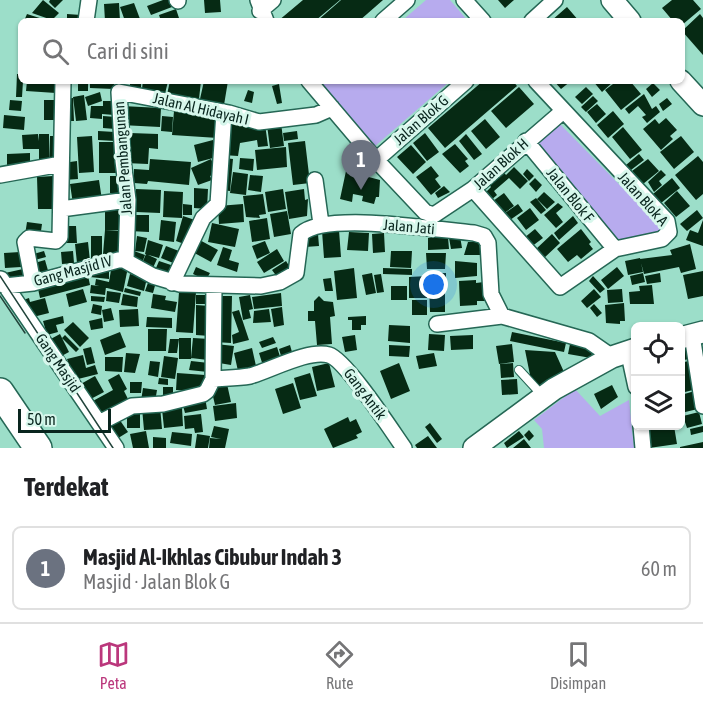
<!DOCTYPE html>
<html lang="id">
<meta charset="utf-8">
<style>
:root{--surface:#fff;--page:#f6f6f6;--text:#202124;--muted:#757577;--line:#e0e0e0;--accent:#bb377c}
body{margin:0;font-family:"Asap Condensed",sans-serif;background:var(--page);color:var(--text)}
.controls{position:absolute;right:18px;bottom:18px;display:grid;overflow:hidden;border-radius:9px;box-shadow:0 2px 4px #0004}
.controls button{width:54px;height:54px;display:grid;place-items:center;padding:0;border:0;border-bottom:2px solid var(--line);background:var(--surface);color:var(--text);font:30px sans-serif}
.scale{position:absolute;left:18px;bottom:15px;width:93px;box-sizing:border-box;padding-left:6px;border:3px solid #09251e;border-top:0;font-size:16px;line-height:21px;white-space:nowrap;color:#09251e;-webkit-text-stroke:4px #d7f7ec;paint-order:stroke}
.you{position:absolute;left:434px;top:285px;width:21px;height:21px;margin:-15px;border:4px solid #fff;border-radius:50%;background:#1a73e8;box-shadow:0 0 0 9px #1a73e833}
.badge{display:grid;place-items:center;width:39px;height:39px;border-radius:50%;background:var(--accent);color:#fff;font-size:20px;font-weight:700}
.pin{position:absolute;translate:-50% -50px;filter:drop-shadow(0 2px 3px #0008)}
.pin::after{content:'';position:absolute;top:32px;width:21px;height:18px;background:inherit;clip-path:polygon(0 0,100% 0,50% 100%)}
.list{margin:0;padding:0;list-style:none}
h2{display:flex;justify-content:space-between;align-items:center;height:78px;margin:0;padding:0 24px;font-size:26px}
h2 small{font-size:20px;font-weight:400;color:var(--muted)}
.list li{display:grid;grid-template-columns:39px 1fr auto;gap:18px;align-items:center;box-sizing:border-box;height:84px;margin:0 12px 12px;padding:0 12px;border:2px solid var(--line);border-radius:9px}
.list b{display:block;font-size:22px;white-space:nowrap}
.list p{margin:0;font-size:20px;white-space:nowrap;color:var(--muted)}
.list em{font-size:20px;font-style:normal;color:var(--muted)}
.icon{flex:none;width:33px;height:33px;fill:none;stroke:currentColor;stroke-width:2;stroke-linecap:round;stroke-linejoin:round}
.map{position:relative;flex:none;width:703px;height:448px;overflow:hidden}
.search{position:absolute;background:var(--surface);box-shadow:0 2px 4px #0004;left:18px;right:18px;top:18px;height:66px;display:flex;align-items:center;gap:15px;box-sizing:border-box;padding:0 21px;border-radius:9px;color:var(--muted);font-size:22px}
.sheet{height:174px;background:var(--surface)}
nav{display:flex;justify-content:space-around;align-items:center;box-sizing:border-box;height:84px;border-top:2px solid var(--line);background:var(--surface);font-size:16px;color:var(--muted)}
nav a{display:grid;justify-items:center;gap:3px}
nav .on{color:var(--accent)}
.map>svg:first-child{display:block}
.green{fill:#b7abee}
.building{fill:#062a14}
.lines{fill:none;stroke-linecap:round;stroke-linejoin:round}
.lane-casing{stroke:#256755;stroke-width:10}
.street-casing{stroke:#256755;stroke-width:18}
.secondary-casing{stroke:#256755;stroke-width:24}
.highway-casing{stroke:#256755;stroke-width:30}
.lane{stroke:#fff;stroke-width:8}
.street{stroke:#fff;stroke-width:15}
.secondary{stroke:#fff;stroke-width:21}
.highway{stroke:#fff;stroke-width:27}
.tram{stroke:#22443b;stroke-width:1.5}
.labels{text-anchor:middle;stroke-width:6;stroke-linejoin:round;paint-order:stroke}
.street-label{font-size:15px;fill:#09251e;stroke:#d7f7ec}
</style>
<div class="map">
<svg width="703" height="448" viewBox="0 0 703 448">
<rect width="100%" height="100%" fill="#9cdec9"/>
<path class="green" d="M 426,0 L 450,0 L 468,21 L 406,21 L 404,19 Z
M 326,81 L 448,81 L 449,82 L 374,147 L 321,85 Z
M 557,121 L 662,228 L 655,240 L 615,242 L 535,143 Z
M 575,389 L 600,416 L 629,400 L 634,448 L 544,448 L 542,429 L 534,420 Z"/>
<path class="building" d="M 43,0 L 59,13 L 52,20 L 32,13 Z
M 50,0 L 63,0 L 55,8 L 49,2 Z
M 163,0 L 170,0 L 172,7 L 151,15 L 147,6 Z
M 204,0 L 220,0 L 221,12 L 205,13 Z
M 303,0 L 340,0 L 315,21 L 278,21 Z
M 341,0 L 383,0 L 359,21 L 317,21 Z
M 498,0 L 514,0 L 505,8 Z
M 672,0 L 693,0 L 701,9 L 682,25 L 682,21 L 673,21 L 662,8 Z
M 119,3 L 120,21 L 105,21 L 104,4 Z
M 134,3 L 140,19 L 125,21 L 120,7 Z
M 567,7 L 579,21 L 551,21 Z
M 176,9 L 180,21 L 161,21 L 159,15 Z
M 27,14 L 49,21 L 24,21 Z
M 67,14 L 81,15 L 81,21 L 67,21 Z
M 700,14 L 703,18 L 703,55 L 682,31 Z
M 17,74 L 21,74 L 23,81 L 22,97 L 16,97 Z
M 27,81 L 57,81 L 56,93 L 26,91 Z
M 78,81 L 88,81 L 88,91 L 78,91 Z
M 90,81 L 114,81 L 114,89 L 90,88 Z
M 130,81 L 141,81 L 141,88 L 130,87 Z
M 143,81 L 168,81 L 165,94 L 142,89 Z
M 170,81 L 201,81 L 199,99 L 166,99 Z
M 204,81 L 228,81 L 224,105 L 200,99 Z
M 483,81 L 513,81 L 517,86 L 445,148 L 428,128 Z
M 554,81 L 571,81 L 561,89 Z
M 593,81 L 614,81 L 602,92 Z
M 617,81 L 630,81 L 641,94 L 621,110 L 605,90 Z
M 653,83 L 660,90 L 652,97 L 646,89 Z
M 279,84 L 282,103 L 277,104 L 272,86 Z
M 519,87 L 534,104 L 506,128 L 491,111 Z
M 586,87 L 593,94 L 582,104 L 575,97 Z
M 248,90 L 254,92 L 252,103 L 244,101 Z
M 100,92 L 102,101 L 88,106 L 85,97 Z
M 644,94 L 652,109 L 656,106 L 660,112 L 647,123 L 642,117 L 646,115 L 638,106 L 629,114 L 625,109 Z
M 84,95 L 87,120 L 76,121 L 73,97 Z
M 593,96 L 598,101 L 586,112 L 581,107 Z
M 73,98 L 74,121 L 63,121 L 64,99 Z
M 667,98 L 672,104 L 663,111 L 659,104 Z
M 10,100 L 22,101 L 21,111 L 9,110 Z
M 44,100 L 56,100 L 55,120 L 44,120 Z
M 103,101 L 115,101 L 114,115 L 102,114 L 102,119 L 90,118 L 91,106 L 103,106 Z
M 597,104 L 606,114 L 596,123 L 587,112 Z
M 122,106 L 161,108 L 160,127 L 121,125 Z
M 174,111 L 219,114 L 218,138 L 172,135 Z
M 613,111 L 624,124 L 608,138 L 597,125 Z
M 4,115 L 25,117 L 24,130 L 3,128 Z
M 103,116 L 116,117 L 115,129 L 103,128 Z
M 162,116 L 173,117 L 172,132 L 161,131 Z
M 666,118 L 677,130 L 670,136 L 673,139 L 661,150 L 643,129 L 655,119 L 659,124 Z
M 485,119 L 500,137 L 486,149 L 471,131 Z
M 229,122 L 265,124 L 268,146 L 258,147 L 257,140 L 240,143 L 238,156 L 223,155 Z
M 281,123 L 284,146 L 270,148 L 267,125 Z
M 623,127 L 642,150 L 630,159 L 612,137 Z
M 98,131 L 115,132 L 115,141 L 98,140 Z
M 297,131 L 298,139 L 284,141 L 283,133 Z
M 130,133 L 158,134 L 158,149 L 149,148 L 148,164 L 125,163 Z
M 425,133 L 439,152 L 427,161 L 413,143 Z
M 38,134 L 39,141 L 39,134 L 49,134 L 49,162 L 39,162 L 39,149 L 23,149 L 22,135 Z
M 466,134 L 482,154 L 474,160 L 459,141 Z
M 50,136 L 60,136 L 59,164 L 49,163 Z
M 92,136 L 94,172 L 79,173 L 77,137 Z
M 681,136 L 694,152 L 674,169 L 660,152 Z
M 213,140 L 217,157 L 198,162 L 194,145 Z
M 305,141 L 310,183 L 293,185 L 288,143 Z
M 99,142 L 116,142 L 117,173 L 99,173 Z
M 455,144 L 468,159 L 465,161 L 469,166 L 460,173 L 442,154 Z
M 411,145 L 426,162 L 413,174 L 397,157 Z
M 286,147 L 287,167 L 257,170 L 255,150 Z
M 30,153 L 30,167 L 7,168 L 7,154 Z
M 639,154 L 644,160 L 631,170 L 626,165 Z
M 698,156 L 703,162 L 703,194 L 696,200 L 675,175 Z
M 224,158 L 233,159 L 230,191 L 220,190 Z
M 240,158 L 254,159 L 253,171 L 239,169 Z
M 150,159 L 191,162 L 189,185 L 148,181 L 147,184 L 134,183 L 134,169 L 149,170 Z
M 211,159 L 217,173 L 210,176 L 212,180 L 198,185 L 191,168 Z
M 648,159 L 659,171 L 643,184 L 632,171 Z
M 77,161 L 78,179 L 64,180 L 63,163 Z
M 431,166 L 439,176 L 435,179 L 441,187 L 431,195 L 416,177 Z
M 514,167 L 528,181 L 520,189 L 509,178 L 494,191 L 497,195 L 490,201 L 484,194 L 491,187 L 487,182 L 502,170 L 506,175 Z
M 527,169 L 534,176 L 529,181 L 523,174 Z
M 661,170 L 666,175 L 659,181 L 662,185 L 654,192 L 648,182 Z
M 346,171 L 380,180 L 379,197 L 376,197 L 374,204 L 362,201 L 363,196 L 353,194 L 352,202 L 340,199 Z
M 233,172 L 248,174 L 246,195 L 230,193 Z
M 250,175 L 263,176 L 261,192 L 248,190 Z
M 53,176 L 54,209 L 38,209 L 37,177 Z
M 110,176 L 123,176 L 123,193 L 110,193 Z
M 535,178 L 542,185 L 536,192 L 529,184 Z
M 672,178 L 680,188 L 661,203 L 653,194 Z
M 99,180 L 102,200 L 73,204 L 70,184 Z
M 444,186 L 450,192 L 438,198 L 435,193 Z
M 194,188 L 208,189 L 207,209 L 194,208 Z
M 136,189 L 161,190 L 160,213 L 136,212 Z
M 283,189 L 286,209 L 268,212 L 265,192 Z
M 304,189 L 305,200 L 308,199 L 307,216 L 289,219 L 285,192 Z
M 164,191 L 183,192 L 182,218 L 163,217 Z
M 677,191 L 690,206 L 676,217 L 664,203 Z
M 544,192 L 555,202 L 547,209 L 537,199 Z
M 504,193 L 514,206 L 503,214 L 493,201 Z
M 263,194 L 266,214 L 259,215 L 260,218 L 246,217 L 243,196 Z
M 536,198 L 546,210 L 541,214 L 530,202 Z
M 558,203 L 563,207 L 556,213 L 563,222 L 556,228 L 544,215 Z
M 183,204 L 192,205 L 192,215 L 183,215 Z
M 243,204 L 244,222 L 219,224 L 218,206 Z
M 518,204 L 523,211 L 510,220 L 505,213 Z
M 105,207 L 125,207 L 125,230 L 105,230 Z
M 530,208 L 539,220 L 526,230 L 517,218 Z
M 697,210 L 703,218 L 687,231 L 680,224 Z
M 287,211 L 291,234 L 274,237 L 270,214 Z
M 130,215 L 149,215 L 149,232 L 129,231 Z
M 183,216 L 195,220 L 187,245 L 176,241 Z
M 573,216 L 578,223 L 559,240 L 554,233 Z
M 267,218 L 270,239 L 252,242 L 249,221 Z
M 161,220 L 176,222 L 174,242 L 159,240 Z
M 703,220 L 703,246 L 686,240 L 690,230 L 698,233 Z
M 27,222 L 42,224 L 40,238 L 25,235 Z
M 212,223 L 239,229 L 235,247 L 208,242 Z
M 63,226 L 76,226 L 77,243 L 64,243 Z
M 535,229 L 543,238 L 531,247 L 524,238 Z
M 581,229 L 591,242 L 589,244 L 593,249 L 581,259 L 577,255 L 568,262 L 557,249 Z
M 105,230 L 125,231 L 123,256 L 103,254 Z
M 339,230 L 341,257 L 324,258 L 322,231 Z
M 349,232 L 369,233 L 368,251 L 347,250 Z
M 384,233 L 385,252 L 373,253 L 372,234 Z
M 318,234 L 319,246 L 305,247 L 304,235 Z
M 552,234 L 560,243 L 543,259 L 535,250 Z
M 443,235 L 448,237 L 449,249 L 428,250 L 428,238 Z
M 91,236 L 102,236 L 102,259 L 91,259 Z
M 137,236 L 147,238 L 144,252 L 135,251 Z
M 460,236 L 462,248 L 451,249 L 449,238 Z
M 196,238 L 218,250 L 211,262 L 189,250 Z
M 148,240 L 163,245 L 159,258 L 145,254 Z
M 265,241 L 270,253 L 257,259 L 252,246 Z
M 88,242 L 90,261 L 77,263 L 75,244 Z
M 468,242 L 479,242 L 481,255 L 464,255 Z
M 690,244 L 696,269 L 681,273 L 679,267 L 644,274 L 640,259 L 672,255 L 670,250 Z
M 166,246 L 184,253 L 178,265 L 161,258 Z
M 223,247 L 232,250 L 229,260 L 239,263 L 237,272 L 217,265 Z
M 277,249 L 284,261 L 264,273 L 257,262 Z
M 44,251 L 46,257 L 31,261 L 30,255 Z
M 73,251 L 74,263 L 62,264 L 61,252 Z
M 134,251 L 145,255 L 142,263 L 131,260 Z
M 391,251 L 412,251 L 411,268 L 390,267 Z
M 20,252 L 21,267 L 5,268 L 4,253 Z
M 426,253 L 446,253 L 445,269 L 427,269 Z
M 146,254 L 157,259 L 152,270 L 141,266 Z
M 640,258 L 643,272 L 628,275 L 625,261 Z
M 45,260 L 49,274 L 35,278 L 31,264 Z
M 159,261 L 177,267 L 171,282 L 153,275 Z
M 286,261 L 293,272 L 280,281 L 272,270 Z
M 455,261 L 477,263 L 477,276 L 455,278 Z
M 112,264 L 128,267 L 123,292 L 95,285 L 96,279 L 109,282 Z
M 196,267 L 210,273 L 206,280 L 193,274 Z
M 617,267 L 624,276 L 608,289 L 601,280 Z
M 354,268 L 357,298 L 337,300 L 334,271 Z
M 383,268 L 412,269 L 412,275 L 383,274 Z
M 23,269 L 25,281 L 8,285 L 5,273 Z
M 91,269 L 109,270 L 109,279 L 90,277 Z
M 87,271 L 90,285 L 40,298 L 37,284 Z
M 703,271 L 703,296 L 688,299 L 683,275 Z
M 372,273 L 376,293 L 366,295 L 362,275 Z
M 429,273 L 446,273 L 446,282 L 429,282 Z
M 643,273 L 645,282 L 632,285 L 630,276 Z
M 660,273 L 661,282 L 647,284 L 645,276 Z
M 130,274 L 147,278 L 144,291 L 127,286 Z
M 381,274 L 384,292 L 377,293 L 374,275 Z
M 428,276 L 427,298 L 409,298 L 409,277 Z
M 593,276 L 605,289 L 600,293 L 589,281 Z
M 331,278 L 333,291 L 325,291 L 323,279 Z
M 149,280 L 156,282 L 153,293 L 145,291 Z
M 476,280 L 476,283 L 484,282 L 485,301 L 477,301 L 477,305 L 460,306 L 459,281 Z
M 445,284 L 445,312 L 430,312 L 429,285 Z
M 91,285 L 106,287 L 105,295 L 90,293 Z
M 652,285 L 654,304 L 630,304 L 629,292 L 640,291 L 639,286 Z
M 391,286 L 407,286 L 407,300 L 391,300 Z
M 125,288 L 141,292 L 140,296 L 124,292 Z
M 83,289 L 87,302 L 69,307 L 66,294 Z
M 594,289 L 601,297 L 587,308 L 581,301 Z
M 622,289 L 623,302 L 608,303 L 607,290 Z
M 107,291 L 121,293 L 119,303 L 106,301 Z
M 179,292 L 196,292 L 193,333 L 176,332 Z
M 281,293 L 282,306 L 254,309 L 252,297 Z
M 123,294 L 138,297 L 137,307 L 121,305 Z
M 153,294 L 166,296 L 165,300 L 177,302 L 175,312 L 151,308 Z
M 196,295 L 209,295 L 209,304 L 196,304 Z
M 250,295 L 253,309 L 249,310 L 251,318 L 243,320 L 239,297 Z
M 91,296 L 105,297 L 104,302 L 91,301 Z
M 216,296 L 232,296 L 231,343 L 215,342 Z
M 319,296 L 324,301 L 333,302 L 335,316 L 330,317 L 332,344 L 317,345 L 315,321 L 308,321 L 308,311 L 314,311 L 314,301 Z
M 29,298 L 30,302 L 45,298 L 49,313 L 29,318 L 20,301 Z
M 412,300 L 427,300 L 427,315 L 412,315 Z
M 624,303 L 625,321 L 620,321 L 620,324 L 606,323 L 605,305 Z
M 93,304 L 102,306 L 101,315 L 91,313 Z
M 594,304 L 602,313 L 597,317 L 590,308 Z
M 196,305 L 210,306 L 210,336 L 196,335 Z
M 282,307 L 284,325 L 274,327 L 271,309 Z
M 111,308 L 114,320 L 104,322 L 102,310 Z
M 138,309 L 139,326 L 120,327 L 119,310 Z
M 269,309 L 271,322 L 253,323 L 254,311 Z
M 239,310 L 249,340 L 233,344 L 232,335 L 239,332 L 232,312 Z
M 63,316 L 64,323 L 56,325 L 58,332 L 47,335 L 43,321 Z
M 366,316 L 366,325 L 361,325 L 361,330 L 352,330 L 352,320 L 348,320 L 348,317 Z
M 147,317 L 172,318 L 172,328 L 146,327 Z
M 102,318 L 103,328 L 91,330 L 89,321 Z
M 73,322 L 89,338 L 80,347 L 64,330 Z
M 389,325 L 410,326 L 410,343 L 388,341 Z
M 148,329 L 167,329 L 166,351 L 148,351 Z
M 120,332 L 126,347 L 105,355 L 100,340 Z
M 512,332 L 566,343 L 564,352 L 510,341 Z
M 60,334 L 69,352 L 56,359 L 47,341 Z
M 429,334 L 445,335 L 444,351 L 428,350 Z
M 65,335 L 79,349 L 76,352 L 62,338 Z
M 355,335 L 357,350 L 345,352 L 342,337 Z
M 473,335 L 473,349 L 451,350 L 450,336 Z
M 273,337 L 276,343 L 262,348 L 259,342 Z
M 179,338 L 191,338 L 191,359 L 179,359 Z
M 193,338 L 210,339 L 208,360 L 191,358 Z
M 170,339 L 179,339 L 177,353 L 168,353 Z
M 691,343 L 695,357 L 681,361 L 681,346 Z
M 216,344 L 234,346 L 231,365 L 213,362 Z
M 512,344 L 514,362 L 499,364 L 496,346 Z
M 570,344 L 593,349 L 591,358 L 568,354 Z
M 290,345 L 294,359 L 283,363 L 279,349 Z
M 389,345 L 410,346 L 409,357 L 389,356 Z
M 91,347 L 95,363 L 87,365 L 83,349 Z
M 277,347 L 282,363 L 264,369 L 259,353 Z
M 252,348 L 256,366 L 238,371 L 234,353 Z
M 525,350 L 555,352 L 564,372 L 538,389 L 531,380 Z
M 126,353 L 140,354 L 135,373 L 124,372 Z
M 434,353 L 437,366 L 419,369 L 416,356 Z
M 83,355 L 86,368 L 95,365 L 98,374 L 74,380 L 67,359 Z
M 164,356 L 178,358 L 175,379 L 161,377 Z
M 105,357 L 123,357 L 122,372 L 105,371 Z
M 692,360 L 697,380 L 691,382 L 693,390 L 681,393 L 681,363 Z
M 150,361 L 160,362 L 158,377 L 148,375 Z
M 191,361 L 209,363 L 208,372 L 189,370 Z
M 329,363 L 335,387 L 317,391 L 312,367 Z
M 399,363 L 410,391 L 391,399 L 380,371 Z
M 513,363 L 514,377 L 501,378 L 500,364 Z
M 177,373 L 205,375 L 204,392 L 176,390 Z
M 310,373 L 317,396 L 300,400 L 294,378 Z
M 119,374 L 127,389 L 124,391 L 128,399 L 98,415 L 91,402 L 113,390 L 108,380 Z
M 95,376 L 104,392 L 87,401 L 79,385 Z
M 159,378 L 168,379 L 168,385 L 158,384 Z
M 517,379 L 518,394 L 502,395 L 501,380 Z
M 130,382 L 142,382 L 141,393 L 130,393 Z
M 293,383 L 301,408 L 283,414 L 275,389 Z
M 227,384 L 231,402 L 215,405 L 211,388 Z
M 612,385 L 618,397 L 601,409 L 594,394 Z
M 163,387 L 173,387 L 173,401 L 163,401 Z
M 143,388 L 157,390 L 155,402 L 141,401 Z
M 698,390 L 702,408 L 681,413 L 681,395 Z
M 205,397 L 207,409 L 185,413 L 182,402 Z
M 236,403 L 237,418 L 215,421 L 213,406 Z
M 160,406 L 162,429 L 144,430 L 142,408 Z
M 182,408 L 183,426 L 164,428 L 162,409 Z
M 127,410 L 140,410 L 140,428 L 127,428 Z
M 699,412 L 702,424 L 687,428 L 683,416 Z
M 201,414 L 203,432 L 195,433 L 194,428 L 185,429 L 184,416 Z
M 117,416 L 128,432 L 115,440 L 104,425 Z
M 348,417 L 350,422 L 356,419 L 362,432 L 356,435 L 358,438 L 333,448 L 324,429 Z
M 430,423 L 442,439 L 437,443 L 425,427 Z
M 214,426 L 229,429 L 225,448 L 209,448 L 210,438 L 221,439 L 211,437 Z
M 646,426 L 674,426 L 677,444 L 649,448 Z
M 703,426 L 703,432 L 691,435 L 690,429 Z
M 529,430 L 534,436 L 529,441 L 524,435 Z
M 146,431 L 149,448 L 133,448 L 130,434 Z
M 519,431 L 524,437 L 507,448 L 504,443 Z
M 172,432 L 192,434 L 191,446 L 170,443 Z
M 197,434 L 210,436 L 208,448 L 195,448 Z
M 428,436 L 437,448 L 417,448 L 415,445 Z
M 153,437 L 166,438 L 166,448 L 153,448 Z
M 524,439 L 531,448 L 513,448 Z
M 703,442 L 703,448 L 680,448 L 680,447 Z"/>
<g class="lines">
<defs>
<path id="lane" d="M 519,370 L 542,395"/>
<path id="street" d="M 177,0 L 178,1
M 258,0 L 266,21
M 464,0 L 483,21
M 260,11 L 273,0
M 86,21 L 89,0
M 383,21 L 407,0
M 532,21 L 555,0
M 309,81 L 376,160 L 425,212 L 434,215 L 473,189 L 562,112
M 526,141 L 615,249
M 376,160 L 466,81
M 0,175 L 61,164
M 315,180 L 321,224
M 473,189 L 560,287 L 615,249 L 662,239 L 669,232 L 667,221 L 536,81
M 61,209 L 128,200
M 126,260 L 128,200 L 123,161 L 119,92 L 229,113 L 259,122 L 316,115 L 332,108
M 1,279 L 116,448
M 33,283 L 25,242 L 29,238 L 56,241 L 60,237 L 63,81
M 172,283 L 203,218 L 218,204 L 224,112
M 5,286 L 33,283 L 122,259 L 153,276 L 180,284 L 261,286 L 280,282 L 296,273 L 301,234 C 325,211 438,230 474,233 L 484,236 L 488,243 L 491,294 L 502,316 L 589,341 L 612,357
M 437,324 L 502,316
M 692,335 L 703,406
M 628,350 L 636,387
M 213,379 C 225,378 238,378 250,376 C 271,370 309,349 329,355 C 346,360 392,431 404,448
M 213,379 L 214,285
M 99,423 L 132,406 L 163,404 L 203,394 L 207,391 L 213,379
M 641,426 L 643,448"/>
<path id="secondary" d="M 612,0 L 630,21
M 681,81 L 703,105
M 680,338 L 703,332
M 474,448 L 554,389 L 612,357 L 636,349"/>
<path id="highway" d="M 0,392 L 38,448"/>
</defs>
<use href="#lane" class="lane-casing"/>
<use href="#street" class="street-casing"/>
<use href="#secondary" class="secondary-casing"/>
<use href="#highway" class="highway-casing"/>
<use href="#lane" class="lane"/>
<use href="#street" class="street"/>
<use href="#secondary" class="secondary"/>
<use href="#highway" class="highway"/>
<path class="tram" d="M 0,276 L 113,448
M 0,296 L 25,333"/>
</g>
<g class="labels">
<g class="street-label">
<text transform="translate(201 109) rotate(13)" y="5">Jalan Al Hidayah I</text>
<text transform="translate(421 120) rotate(-41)" y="5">Jalan Blok G</text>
<text transform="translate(123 158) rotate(-94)" y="5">Jalan Pembangunan</text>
<text transform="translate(501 164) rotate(-42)" y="5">Jalan Blok H</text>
<text transform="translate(570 195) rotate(51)" y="5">Jalan Blok F</text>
<text transform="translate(643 199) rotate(48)" y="5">Jalan Blok A</text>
<text transform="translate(409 227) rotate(5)" y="5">Jalan Jati</text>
<text transform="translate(73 271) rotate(-15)" y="5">Gang Masjid IV</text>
<text transform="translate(58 363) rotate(56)" y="5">Gang Masjid</text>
<text transform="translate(365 394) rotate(53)" y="5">Gang Antik</text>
</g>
</g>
</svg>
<div class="controls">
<button><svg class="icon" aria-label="locate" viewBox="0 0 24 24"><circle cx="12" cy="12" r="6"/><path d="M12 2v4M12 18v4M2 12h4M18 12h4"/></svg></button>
<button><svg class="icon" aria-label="layers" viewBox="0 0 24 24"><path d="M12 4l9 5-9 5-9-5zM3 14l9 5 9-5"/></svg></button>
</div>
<div class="scale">50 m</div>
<div class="you"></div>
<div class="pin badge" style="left:361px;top:190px;background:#6b7280">1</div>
<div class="search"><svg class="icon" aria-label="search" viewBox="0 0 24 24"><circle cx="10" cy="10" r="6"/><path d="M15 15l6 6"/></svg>Cari di sini</div>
</div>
<section class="sheet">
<h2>Terdekat<small></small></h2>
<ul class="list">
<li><span class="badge" style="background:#6b7280">1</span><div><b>Masjid Al-Ikhlas Cibubur Indah 3</b><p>Masjid · Jalan Blok G</p></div><em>60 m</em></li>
</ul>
</section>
<nav>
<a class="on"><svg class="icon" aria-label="map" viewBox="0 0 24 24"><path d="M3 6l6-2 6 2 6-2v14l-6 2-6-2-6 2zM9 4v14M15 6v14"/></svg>Peta</a>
<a><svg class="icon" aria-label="directions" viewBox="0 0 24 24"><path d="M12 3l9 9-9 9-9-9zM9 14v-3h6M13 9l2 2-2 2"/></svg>Rute</a>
<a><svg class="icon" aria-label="saved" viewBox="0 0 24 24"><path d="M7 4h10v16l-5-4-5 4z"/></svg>Disimpan</a>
</nav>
